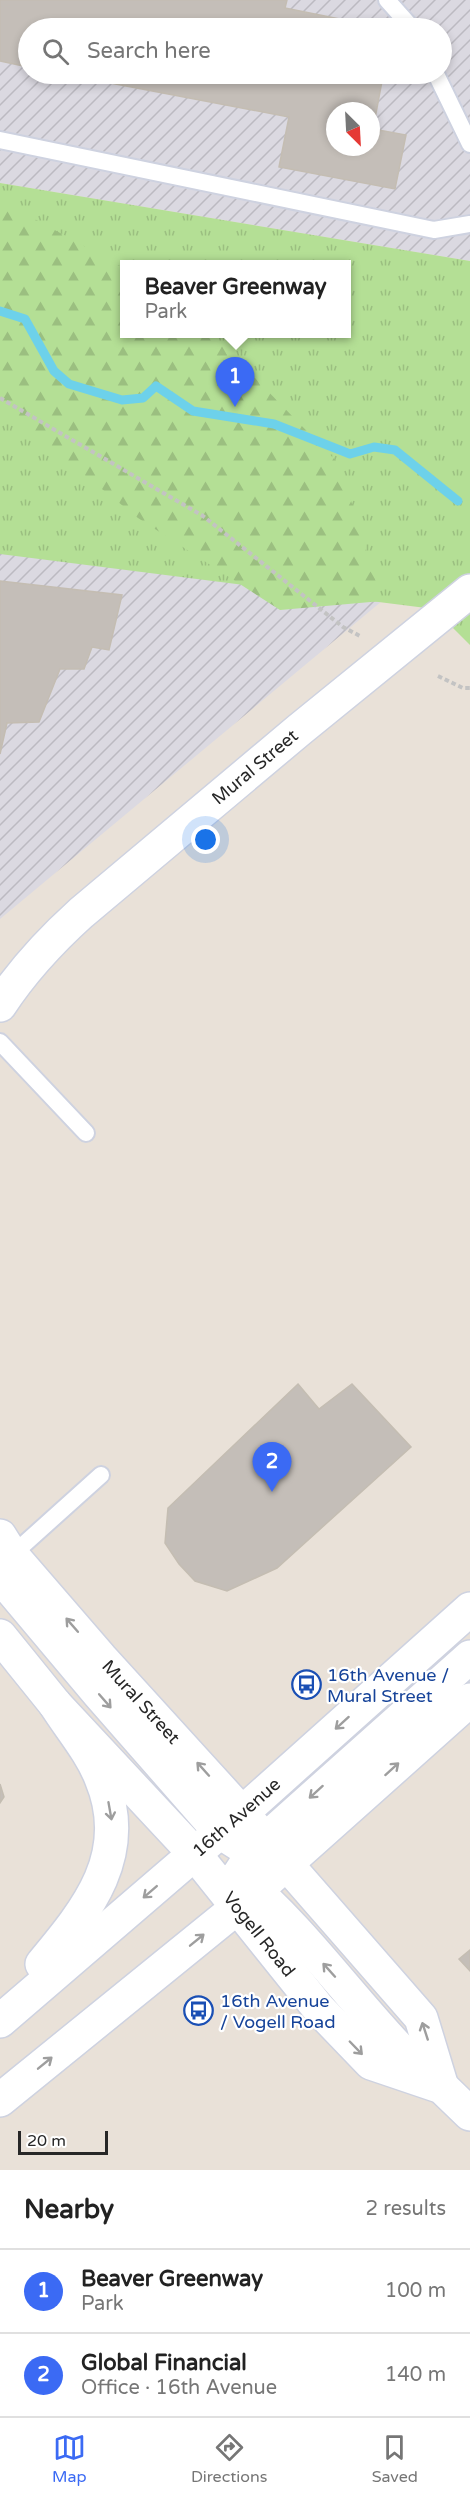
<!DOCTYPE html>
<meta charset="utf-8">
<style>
:root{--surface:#fff;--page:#f2f2f2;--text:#222;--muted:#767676;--line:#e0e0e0;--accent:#3b6af4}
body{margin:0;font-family:"Varela Round",sans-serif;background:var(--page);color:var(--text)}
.compass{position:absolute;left:326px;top:102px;width:54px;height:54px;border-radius:50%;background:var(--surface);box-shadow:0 3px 9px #0003;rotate:156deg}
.scale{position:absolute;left:18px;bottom:15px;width:90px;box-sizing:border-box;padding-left:6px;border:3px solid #272727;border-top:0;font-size:16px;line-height:21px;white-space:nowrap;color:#272727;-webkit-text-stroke:4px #fff;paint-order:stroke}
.you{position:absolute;left:206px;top:840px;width:21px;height:21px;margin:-15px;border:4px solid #fff;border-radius:50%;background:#1a73e8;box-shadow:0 0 0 9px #1a73e833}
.badge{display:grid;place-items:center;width:39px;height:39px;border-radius:50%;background:var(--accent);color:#fff;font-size:20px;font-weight:700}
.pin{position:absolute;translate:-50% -50px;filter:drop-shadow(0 2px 3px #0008)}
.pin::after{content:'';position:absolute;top:32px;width:21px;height:18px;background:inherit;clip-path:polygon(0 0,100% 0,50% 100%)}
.popup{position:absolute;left:120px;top:260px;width:231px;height:78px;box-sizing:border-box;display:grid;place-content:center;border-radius:0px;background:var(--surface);filter:drop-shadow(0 2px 4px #0005);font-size:20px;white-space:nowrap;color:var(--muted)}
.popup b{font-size:22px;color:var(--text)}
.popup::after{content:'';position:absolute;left:50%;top:100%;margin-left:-12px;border:12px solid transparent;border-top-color:var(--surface)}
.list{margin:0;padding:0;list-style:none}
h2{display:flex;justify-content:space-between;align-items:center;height:78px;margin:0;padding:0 24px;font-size:26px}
h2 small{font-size:20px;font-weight:400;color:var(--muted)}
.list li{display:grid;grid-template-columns:39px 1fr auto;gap:18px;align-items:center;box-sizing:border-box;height:84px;padding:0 24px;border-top:2px solid var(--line)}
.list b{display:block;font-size:22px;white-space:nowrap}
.list p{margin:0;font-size:20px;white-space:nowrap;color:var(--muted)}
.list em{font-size:20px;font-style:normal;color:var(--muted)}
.icon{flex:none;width:33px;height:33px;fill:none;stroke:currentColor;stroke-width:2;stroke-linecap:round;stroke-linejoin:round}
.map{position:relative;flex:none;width:470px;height:2170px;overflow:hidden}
.search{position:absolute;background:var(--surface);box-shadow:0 3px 9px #0003;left:18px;right:18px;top:18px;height:66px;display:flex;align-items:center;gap:15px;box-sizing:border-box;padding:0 21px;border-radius:33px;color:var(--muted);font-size:22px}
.sheet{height:246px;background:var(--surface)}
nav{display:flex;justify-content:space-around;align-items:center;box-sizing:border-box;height:84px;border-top:2px solid var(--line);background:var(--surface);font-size:16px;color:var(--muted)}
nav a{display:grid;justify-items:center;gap:3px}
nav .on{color:var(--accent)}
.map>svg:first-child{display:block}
.industrial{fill:url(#industrial-furrows);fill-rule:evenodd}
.grass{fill:url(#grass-tufts);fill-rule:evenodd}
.forest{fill:url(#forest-firs)}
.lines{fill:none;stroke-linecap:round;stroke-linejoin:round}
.stream{stroke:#6dd1ea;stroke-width:9}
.building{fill:#c4beb8;stroke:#c4bdb2;stroke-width:1.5;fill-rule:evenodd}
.service-casing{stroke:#ced2e0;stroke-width:20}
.minor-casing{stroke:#ced2e0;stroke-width:36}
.tertiary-casing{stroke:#ced2e0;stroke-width:36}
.secondary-casing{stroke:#ced2e0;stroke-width:36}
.path{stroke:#c3c3c3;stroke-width:4;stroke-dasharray:4.5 3;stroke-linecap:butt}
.service{stroke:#fff;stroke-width:16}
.minor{stroke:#fff;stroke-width:33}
.tertiary{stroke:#fff;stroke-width:33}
.secondary{stroke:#fff;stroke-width:33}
.oneway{stroke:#9e9e9e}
.labels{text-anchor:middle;stroke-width:4.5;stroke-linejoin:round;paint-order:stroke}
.street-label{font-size:18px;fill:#272727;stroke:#fff}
.transit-label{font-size:18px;fill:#164399;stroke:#fff;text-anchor:start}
</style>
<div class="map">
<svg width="470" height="2170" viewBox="0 0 470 2170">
<defs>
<pattern id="industrial-furrows" width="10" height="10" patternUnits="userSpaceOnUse" patternTransform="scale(1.5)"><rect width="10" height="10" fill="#dbd9e1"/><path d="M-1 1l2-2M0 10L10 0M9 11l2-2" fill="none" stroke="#bcbac1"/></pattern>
<pattern id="grass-tufts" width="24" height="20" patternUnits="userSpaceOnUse" patternTransform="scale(1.5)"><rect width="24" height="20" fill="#b4df95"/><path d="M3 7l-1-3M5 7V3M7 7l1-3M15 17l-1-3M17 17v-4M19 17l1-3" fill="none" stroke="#9bbf80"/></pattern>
<pattern id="forest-firs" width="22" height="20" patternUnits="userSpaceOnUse" patternTransform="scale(1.5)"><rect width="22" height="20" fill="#b4df95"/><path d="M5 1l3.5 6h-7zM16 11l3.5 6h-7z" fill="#9bbf80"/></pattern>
</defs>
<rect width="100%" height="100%" fill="#e9e1d8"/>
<path class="industrial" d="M 0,0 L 470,0 L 470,261 L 0,183 ZM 28,28 L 442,28 L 442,74 L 28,74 ZM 335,111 L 371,111 L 371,147 L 335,147 Z
M 0,553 L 382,601 L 0,919 Z"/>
<path class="grass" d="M 0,183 L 470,261 L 470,645 L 434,609 L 0,554 ZM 124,264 L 346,264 L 346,334 L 124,334 Z"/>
<path class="forest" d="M 0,200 L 124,268 L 124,334 L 212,334 L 340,465 L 382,601 L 280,610 L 138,518 L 0,407 Z"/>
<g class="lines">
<path class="stream" d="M 0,311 L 25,319 L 54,371 L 69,384 L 122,400 L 143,398 L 156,386 L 193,411 L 274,424 L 350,454 L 374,447 L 395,450 L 458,501"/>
</g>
<path class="building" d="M 0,0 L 287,0 L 285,8 L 350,21 L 348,28 L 28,28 L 28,67 L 0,61 Z
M 63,74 L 344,74 L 382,81 L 373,129 L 406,135 L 395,189 L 279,167 L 289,117 ZM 335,111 L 371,111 L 371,147 L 335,147 Z
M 0,581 L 122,595 L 109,650 L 92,647 L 84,669 L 60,669 L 39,722 L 7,723 L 0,754 Z
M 298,1384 L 319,1409 L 352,1384 L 411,1447 L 277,1568 L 227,1591 L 195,1581 L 179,1564 L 165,1543 L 168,1508 Z
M 0,1784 L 4,1797 L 0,1803 Z
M 470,1950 L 470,1971 L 459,1959 Z"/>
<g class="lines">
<defs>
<path id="service" d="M 387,0 L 412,28
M 436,74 L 470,144
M 0,140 L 434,230 L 470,224
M 0,1042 L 86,1133
M 12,1555 L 101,1475"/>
<g id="minor">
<path id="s1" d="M 0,1005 C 23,970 50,941 81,913 L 299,730 L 470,591"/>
<path id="s2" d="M 0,1536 L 12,1555 L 101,1658 L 242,1813"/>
<path d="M 0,1636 L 55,1704 L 194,1853"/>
</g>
<g id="tertiary">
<path d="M 242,1813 L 421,2018 L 442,2087"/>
<path id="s3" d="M 194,1853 L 319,2009 L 371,2063 L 442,2087 L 470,2114"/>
</g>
<g id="secondary">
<path d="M 0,1576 L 99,1694 L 220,1832 L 253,1853 L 286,1865"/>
<path d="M 238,1876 C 301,1927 348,1996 404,2054 C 416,2066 430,2076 442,2087"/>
<path d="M 239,1906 L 238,1876 L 253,1853 L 265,1840 L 470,1657"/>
<path d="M 42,1964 C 88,1909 133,1854 101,1778 C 91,1752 70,1728 55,1704"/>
<path id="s4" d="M 0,2021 L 242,1813 L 470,1609"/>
<path d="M 0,2100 L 239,1906 L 470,1700"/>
</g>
</defs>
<use href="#service" class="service-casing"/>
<use href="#minor" class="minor-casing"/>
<use href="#tertiary" class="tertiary-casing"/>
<use href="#secondary" class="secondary-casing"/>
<path class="path" d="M 0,398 L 203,516 L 343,627 L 360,636
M 438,676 L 463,688 L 470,688"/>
<use href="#service" class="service"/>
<use href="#minor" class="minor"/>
<use href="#tertiary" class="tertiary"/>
<use href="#secondary" class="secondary"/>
</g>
<defs><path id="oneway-shaft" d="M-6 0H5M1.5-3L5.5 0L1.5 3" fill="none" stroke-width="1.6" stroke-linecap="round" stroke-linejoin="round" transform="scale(1.5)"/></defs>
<g class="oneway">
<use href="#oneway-shaft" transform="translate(72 1625) rotate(-131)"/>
<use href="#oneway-shaft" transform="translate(105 1701) rotate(49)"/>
<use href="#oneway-shaft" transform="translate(342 1723) rotate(138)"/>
<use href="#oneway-shaft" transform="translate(203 1769) rotate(-132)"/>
<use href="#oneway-shaft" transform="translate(392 1769) rotate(-42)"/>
<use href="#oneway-shaft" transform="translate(316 1792) rotate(138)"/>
<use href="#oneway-shaft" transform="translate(110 1811) rotate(80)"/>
<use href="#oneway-shaft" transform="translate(150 1892) rotate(139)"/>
<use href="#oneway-shaft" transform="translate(197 1940) rotate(-39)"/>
<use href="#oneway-shaft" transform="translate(329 1970) rotate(-132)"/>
<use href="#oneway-shaft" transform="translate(425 2031) rotate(-108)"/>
<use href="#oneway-shaft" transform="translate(356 2048) rotate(46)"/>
<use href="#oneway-shaft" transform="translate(45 2063) rotate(-39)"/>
</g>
<defs>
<symbol id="bus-ring" viewBox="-11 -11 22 22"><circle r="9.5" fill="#fff" stroke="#1a4fb4" stroke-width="1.5"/><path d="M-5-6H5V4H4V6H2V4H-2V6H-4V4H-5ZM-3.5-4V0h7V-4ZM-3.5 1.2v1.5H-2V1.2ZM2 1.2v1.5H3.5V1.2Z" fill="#1a4fb4"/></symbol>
</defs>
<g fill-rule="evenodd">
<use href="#bus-ring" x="290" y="1668" width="33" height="33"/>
<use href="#bus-ring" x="182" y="1994" width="33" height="33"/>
</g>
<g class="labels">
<g class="street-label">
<text dy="6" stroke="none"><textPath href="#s1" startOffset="350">Mural Street</textPath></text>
<text dy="6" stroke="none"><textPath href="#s2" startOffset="218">Mural Street</textPath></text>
<text dy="6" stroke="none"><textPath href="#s4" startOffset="312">16th Avenue</textPath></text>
<text dy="6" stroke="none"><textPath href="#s3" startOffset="104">Vogell Road</textPath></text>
</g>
<g class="transit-label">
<text x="327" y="1681">16th Avenue /<tspan x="327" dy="21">Mural Street</tspan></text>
<text x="220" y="2007">16th Avenue<tspan x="220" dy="21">/ Vogell Road</tspan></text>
</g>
</g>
</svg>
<svg class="compass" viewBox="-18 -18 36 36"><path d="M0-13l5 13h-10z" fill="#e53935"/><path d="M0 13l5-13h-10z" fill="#767676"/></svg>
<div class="scale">20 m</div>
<div class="you"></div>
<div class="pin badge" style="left:235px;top:407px">1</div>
<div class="popup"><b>Beaver Greenway</b>Park</div>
<div class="pin badge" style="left:272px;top:1492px">2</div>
<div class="search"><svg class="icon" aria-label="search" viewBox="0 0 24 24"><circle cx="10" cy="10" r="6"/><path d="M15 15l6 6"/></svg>Search here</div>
</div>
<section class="sheet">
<h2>Nearby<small>2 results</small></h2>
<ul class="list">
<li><span class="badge">1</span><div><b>Beaver Greenway</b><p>Park</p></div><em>100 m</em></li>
<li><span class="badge">2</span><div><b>Global Financial</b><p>Office · 16th Avenue</p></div><em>140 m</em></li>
</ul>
</section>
<nav>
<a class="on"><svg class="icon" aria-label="map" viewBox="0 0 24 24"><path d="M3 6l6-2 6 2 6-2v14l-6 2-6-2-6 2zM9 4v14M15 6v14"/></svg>Map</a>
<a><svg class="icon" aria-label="directions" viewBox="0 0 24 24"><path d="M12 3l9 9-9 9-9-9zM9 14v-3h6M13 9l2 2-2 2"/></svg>Directions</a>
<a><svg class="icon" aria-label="saved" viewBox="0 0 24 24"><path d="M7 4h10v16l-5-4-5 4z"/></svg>Saved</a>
</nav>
